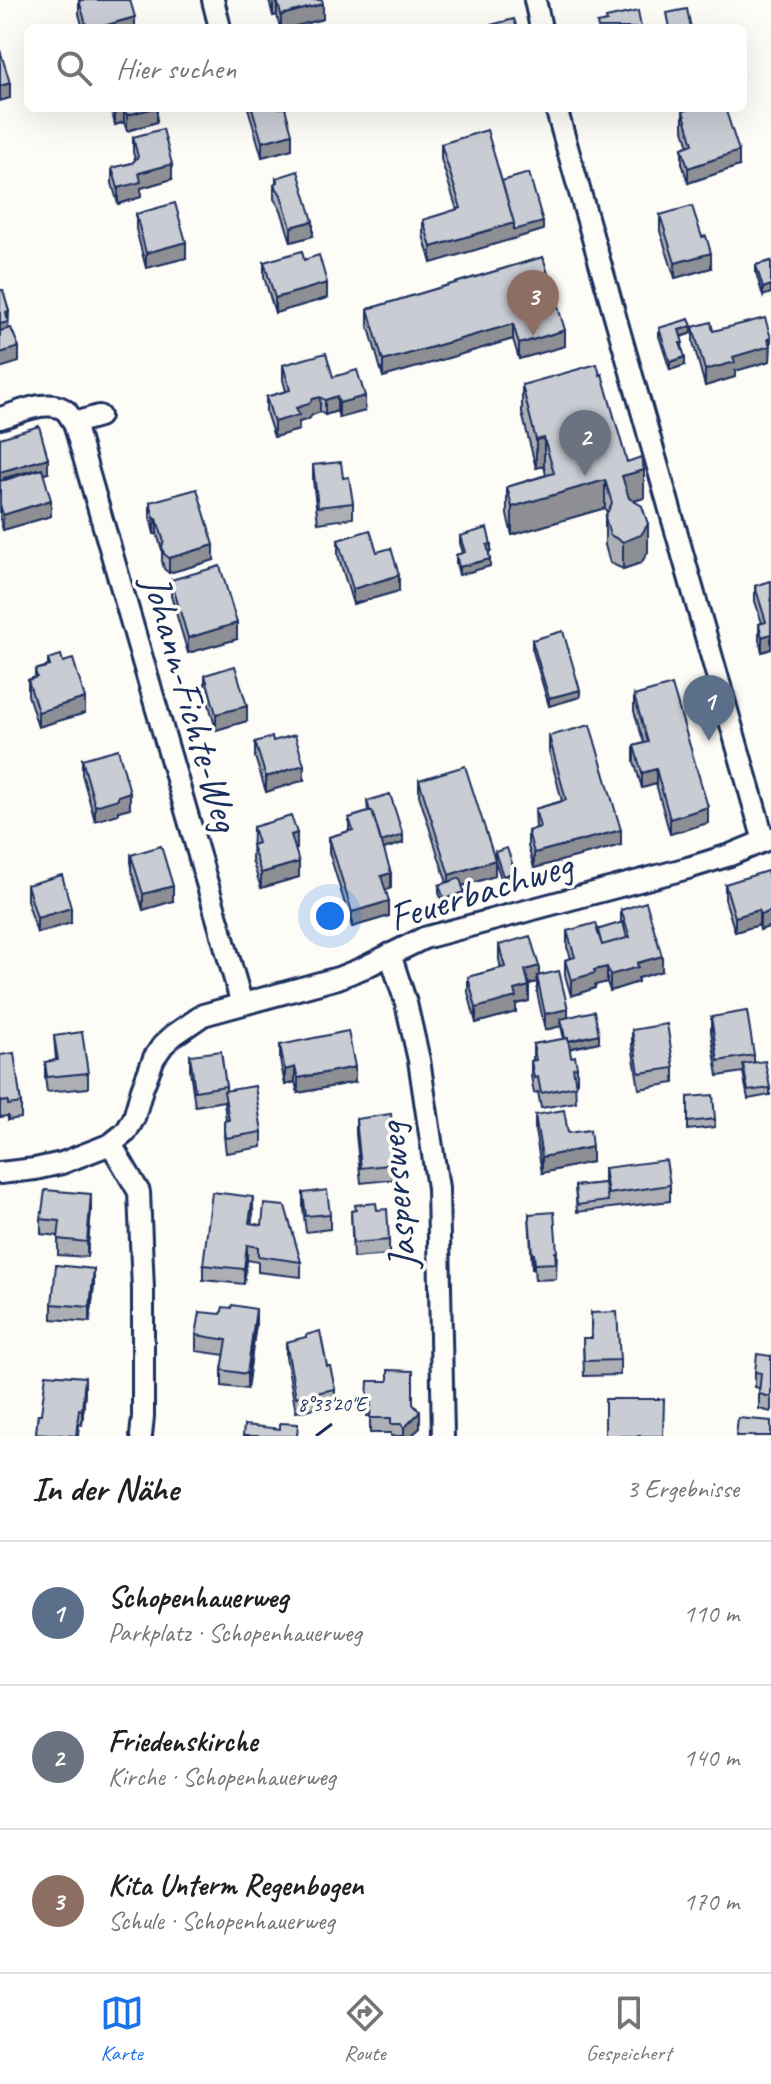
<!DOCTYPE html>
<html lang="de">
<meta charset="utf-8">
<style>
:root{--surface:#fff;--page:#f2f2f2;--text:#202124;--muted:#757577;--line:#e0e0e0;--accent:#1a73e8}
body{margin:0;font-family:Caveat,sans-serif;background:var(--page);color:var(--text)}
.you{position:absolute;left:330px;top:916px;width:28px;height:28px;margin:-20px;border:6px solid #fff;border-radius:50%;background:#1a73e8;box-shadow:0 0 0 12px #1a73e833}
.badge{display:grid;place-items:center;width:52px;height:52px;border-radius:50%;background:var(--accent);color:#fff;font-size:26px;font-weight:700}
.pin{position:absolute;translate:-50% -66px;filter:drop-shadow(0 2px 4px #0008)}
.pin::after{content:'';position:absolute;top:42px;width:28px;height:24px;background:inherit;clip-path:polygon(0 0,100% 0,50% 100%)}
.list{margin:0;padding:0;list-style:none}
h2{display:flex;justify-content:space-between;align-items:center;height:104px;margin:0;padding:0 32px;font-size:34px}
h2 small{font-size:26px;font-weight:400;color:var(--muted)}
.list li{display:grid;grid-template-columns:52px 1fr auto;gap:24px;align-items:center;box-sizing:border-box;height:144px;padding:0 32px;border-top:2px solid var(--line)}
.list b{display:block;font-size:30px;white-space:nowrap}
.list p{margin:0;font-size:26px;white-space:nowrap;color:var(--muted)}
.list em{font-size:26px;font-style:normal;color:var(--muted)}
.icon{flex:none;width:44px;height:44px;fill:none;stroke:currentColor;stroke-width:2;stroke-linecap:round;stroke-linejoin:round}
.map{position:relative;flex:none;width:771px;height:1436px;overflow:hidden}
.search{position:absolute;background:var(--surface);box-shadow:0 8px 32px #0002;left:24px;right:24px;top:24px;height:88px;display:flex;align-items:center;gap:20px;box-sizing:border-box;padding:0 28px;border-radius:12px;color:var(--muted);font-size:30px}
.sheet{height:536px;background:var(--surface)}
nav{display:flex;justify-content:space-around;align-items:center;box-sizing:border-box;height:112px;border-top:2px solid var(--line);background:var(--surface);font-size:22px;color:var(--muted)}
nav a{display:grid;justify-items:center;gap:4px}
nav .on{color:var(--accent)}
.map>svg:first-child{display:block}
.lines{fill:none;stroke-linecap:round;stroke-linejoin:round}
.street-casing{stroke:#1b2f5e;stroke-width:26}
.street{stroke:#fdfcf7;stroke-width:20}
.wall{fill:#adafb5;stroke:#1b2f5e;stroke-width:2}
.shaded-wall{fill:#8d8f94;stroke:#1b2f5e;stroke-width:2}
.building{fill:#c9ccd3;stroke:#1b2f5e;stroke-width:2}
.ticks{fill:none;stroke:#1b2f5e;stroke-width:3}
.labels{text-anchor:middle;stroke-width:7;stroke-linejoin:round;paint-order:stroke}
.street-label{font-size:40px;fill:#1b2f5e;stroke:#fdfcf7}
.ticks-label{font-size:20px;text-anchor:middle;fill:#1b2f5e;stroke:#fdfcf7;stroke-width:7;stroke-linejoin:round;paint-order:stroke}
</style>
<div class="map">
<svg width="771" height="1436" viewBox="0 0 771 1436">
<rect width="100%" height="100%" fill="#fdfcf7"/>
<filter id="ink" filterUnits="userSpaceOnUse"><feTurbulence type="fractalNoise" baseFrequency=".0125" numOctaves="2"/><feDisplacementMap in="SourceGraphic" scale="16" xChannelSelector="R" yChannelSelector="G"/><feConvolveMatrix kernelMatrix="1 2 1 2 8 2 1 2 1" color-interpolation-filters="sRGB"/></filter>
<g filter="url(#ink)">
<g class="lines">
<defs>
<path id="street" d="M 213,0 L 220,28
M 535,0 L 541,28
M 556,108 L 764,841
M 99,416 L 74,423 L 242,1004
M 0,418 C 18,413 50,397 66,411 C 67,412 73,421 74,423
M 390,954 L 406,1003 L 419,1060 L 438,1188 L 443,1436
M 111,1144 L 139,1192 L 143,1290 L 143,1416 L 141,1436
M 0,1173 L 35,1169 L 62,1163 L 111,1144 L 126,1132 L 134,1118 L 142,1089 L 154,1058 L 163,1045 L 174,1035 L 203,1015 L 338,978 L 363,968 L 424,938 L 688,868 L 730,855 L 771,838"/>
</defs>
<use href="#street" class="street-casing"/>
<use href="#street" class="street"/>
</g>
<path class="wall" d="M 79,0 L 135,28 L 83,28 L 79,14 Z
M 269,0 L 322,0 L 323,19 L 288,28 L 280,28 L 277,15 L 273,16 Z
M 111,108 L 157,108 L 157,122 L 127,131 L 124,122 L 115,125 Z
M 248,108 L 285,108 L 292,149 L 262,157 Z
M 683,111 L 739,166 L 688,183 L 682,163 L 682,148 L 689,146 L 683,127 Z
M 133,137 L 172,179 L 141,188 L 141,197 L 118,204 L 112,183 L 112,168 L 132,163 L 135,160 L 133,152 Z
M 441,144 L 502,181 L 543,230 L 431,263 L 423,235 L 423,220 L 457,210 L 441,159 Z
M 276,178 L 313,236 L 291,242 L 281,210 L 274,199 L 274,184 L 276,183 Z
M 136,214 L 186,258 L 146,268 L 136,229 Z
M 660,215 L 711,268 L 675,278 L 660,231 Z
M 543,257 L 565,346 L 519,359 L 513,339 L 383,377 L 368,324 L 368,309 Z
M 771,261 L 763,296 L 756,273 L 756,265 Z
M 264,262 L 327,298 L 275,313 L 264,277 Z
M 693,327 L 713,331 L 771,338 L 770,361 L 735,371 L 735,377 L 705,386 L 693,342 Z
M 659,328 L 692,333 L 681,337 L 685,365 L 670,370 L 659,336 Z
M 283,365 L 333,377 L 365,411 L 339,418 L 337,411 L 325,415 L 320,412 L 312,415 L 309,419 L 299,422 L 299,430 L 274,437 L 266,412 L 266,397 L 286,391 L 283,380 Z
M 522,385 L 627,462 L 644,498 L 634,501 L 648,552 L 641,563 L 623,569 L 610,563 L 605,545 L 605,517 L 607,513 L 605,508 L 512,535 L 507,515 L 507,487 L 546,475 L 544,466 L 536,468 L 522,413 Z
M 0,438 L 48,473 L 43,474 L 51,516 L 3,530 L 0,519 Z
M 313,465 L 343,478 L 353,503 L 353,518 L 318,523 L 313,480 Z
M 150,502 L 214,560 L 169,573 L 164,569 L 162,561 L 162,550 L 157,534 L 154,534 L 150,517 Z
M 460,536 L 491,551 L 489,552 L 490,566 L 459,575 L 456,563 L 456,555 L 463,553 L 460,543 Z
M 338,540 L 377,552 L 399,591 L 353,604 L 338,555 Z
M 171,580 L 237,639 L 188,653 L 171,596 Z
M 771,581 L 771,649 L 762,652 L 759,640 L 759,624 L 762,623 L 755,601 L 755,586 Z
M 532,640 L 580,697 L 549,706 L 532,648 Z
M 48,659 L 63,662 L 85,713 L 38,727 L 28,695 L 28,680 L 35,677 L 35,670 L 48,666 Z
M 205,675 L 247,721 L 216,730 L 205,690 Z
M 634,696 L 708,823 L 670,834 L 656,784 L 642,788 L 634,761 L 634,746 L 644,743 L 634,711 Z
M 549,736 L 621,845 L 534,868 L 528,846 L 528,831 L 536,829 L 535,809 L 562,801 L 549,751 Z
M 273,741 L 304,780 L 266,792 L 255,757 L 255,742 Z
M 82,759 L 130,808 L 118,811 L 118,814 L 95,821 L 82,774 Z
M 419,780 L 495,860 L 495,852 L 515,879 L 503,884 L 495,861 L 495,876 L 462,886 L 464,900 L 444,907 L 439,893 L 439,885 L 447,883 L 419,795 Z
M 367,801 L 403,843 L 384,849 L 391,888 L 386,890 L 389,916 L 352,927 L 329,852 L 329,837 L 349,831 L 349,818 L 368,812 Z
M 253,827 L 297,849 L 295,849 L 299,877 L 261,888 L 252,860 Z
M 131,855 L 173,901 L 143,910 L 131,870 Z
M 725,884 L 771,885 L 771,926 L 760,930 L 759,925 L 735,932 L 725,899 Z
M 27,885 L 71,923 L 37,933 L 27,900 Z
M 621,910 L 662,971 L 638,978 L 638,982 L 610,991 L 607,982 L 595,985 L 595,988 L 571,996 L 565,975 L 565,960 L 571,958 L 567,947 L 567,931 L 597,930 L 621,923 Z
M 499,945 L 539,976 L 568,1017 L 599,1042 L 569,1049 L 571,1057 L 577,1067 L 577,1082 L 575,1082 L 576,1102 L 541,1108 L 538,1092 L 534,1093 L 531,1076 L 531,1061 L 533,1060 L 533,1044 L 564,1039 L 561,1026 L 545,1030 L 537,992 L 537,982 L 529,984 L 529,1001 L 516,1004 L 516,1012 L 476,1023 L 468,992 L 468,977 L 501,968 L 499,960 Z
M 711,1017 L 754,1055 L 754,1063 L 770,1088 L 770,1095 L 748,1099 L 743,1072 L 718,1076 L 711,1032 Z
M 632,1030 L 674,1068 L 674,1083 L 639,1089 L 632,1045 Z
M 54,1036 L 88,1073 L 88,1088 L 47,1092 L 45,1077 L 45,1062 L 56,1060 Z
M 280,1045 L 355,1082 L 298,1093 L 295,1082 L 285,1085 L 280,1060 Z
M 0,1055 L 21,1103 L 21,1118 L 8,1120 L 8,1116 L 0,1117 Z
M 190,1055 L 226,1086 L 226,1091 L 262,1132 L 262,1147 L 226,1153 L 224,1136 L 224,1121 L 226,1120 L 224,1101 L 195,1106 L 190,1070 Z
M 688,1097 L 715,1119 L 715,1127 L 688,1130 Z
M 535,1115 L 568,1133 L 592,1162 L 542,1173 L 535,1131 Z
M 356,1119 L 397,1164 L 397,1179 L 361,1183 L 356,1134 Z
M 604,1168 L 670,1185 L 670,1201 L 577,1212 L 575,1186 L 604,1183 Z
M 303,1193 L 330,1214 L 330,1229 L 306,1232 L 303,1208 Z
M 91,1209 L 87,1257 L 58,1255 L 58,1236 L 41,1234 L 41,1219 Z
M 377,1210 L 389,1240 L 389,1255 L 353,1258 L 351,1211 Z
M 253,1213 L 251,1223 L 301,1262 L 301,1277 L 258,1272 L 258,1262 L 247,1260 L 244,1284 L 203,1280 L 203,1265 Z
M 529,1214 L 557,1252 L 556,1279 L 535,1280 L 534,1269 L 532,1269 Z
M 94,1284 L 90,1322 L 52,1319 L 52,1304 Z
M 591,1313 L 620,1360 L 620,1375 L 584,1376 L 583,1338 L 591,1338 Z
M 256,1324 L 247,1389 L 222,1386 L 222,1370 L 225,1355 L 196,1351 L 196,1335 Z
M 286,1342 L 335,1389 L 335,1404 L 296,1412 L 286,1357 Z
M 771,1356 L 771,1412 L 759,1409 L 759,1388 L 755,1387 L 755,1372 Z
M 85,1392 L 82,1425 L 79,1424 L 78,1436 L 36,1436 L 38,1414 L 41,1414 Z
M 367,1401 L 413,1405 L 420,1428 L 411,1436 L 391,1436 L 391,1433 L 370,1433 L 370,1416 L 367,1416 Z"/>
<path class="shaded-wall" d="M 277,0 L 277,15 L 273,16 L 273,1 Z
M 323,4 L 323,19 L 288,28 L 281,28 L 281,15 Z
M 135,17 L 135,28 L 96,28 Z
M 10,83 L 10,98 L 0,101 L 0,86 Z
M 122,108 L 124,108 L 124,122 L 115,125 L 115,110 Z
M 154,108 L 157,108 L 157,122 L 127,131 L 127,115 Z
M 292,134 L 292,149 L 262,157 L 262,142 Z
M 739,151 L 739,166 L 688,183 L 688,168 Z
M 172,164 L 172,179 L 141,188 L 141,197 L 118,204 L 118,188 L 139,173 Z
M 313,221 L 313,236 L 291,242 L 291,227 Z
M 543,222 L 543,230 L 431,263 L 431,247 L 514,223 Z
M 186,242 L 186,258 L 146,268 L 146,253 Z
M 711,253 L 711,268 L 675,278 L 675,263 Z
M 327,283 L 327,298 L 275,313 L 275,298 Z
M 771,285 L 771,293 L 763,296 L 763,288 Z
M 9,311 L 8,337 L 0,339 L 0,324 L 6,312 Z
M 513,324 L 513,339 L 383,377 L 383,361 Z
M 692,326 L 692,333 L 679,337 L 679,330 Z
M 565,330 L 565,346 L 519,359 L 519,344 Z
M 771,338 L 770,361 L 735,371 L 735,377 L 705,386 L 705,370 Z
M 19,347 L 19,362 L 0,368 L 0,353 Z
M 685,357 L 685,365 L 670,370 L 670,362 Z
M 337,396 L 337,411 L 325,415 L 325,400 Z
M 365,396 L 365,411 L 339,418 L 339,403 Z
M 320,397 L 320,412 L 312,415 L 309,419 L 299,422 L 299,430 L 274,437 L 274,422 L 312,399 Z
M 544,438 L 544,466 L 536,468 L 536,440 Z
M 48,458 L 48,473 L 0,487 L 0,472 Z
M 644,470 L 644,498 L 622,504 L 622,476 Z
M 605,480 L 605,508 L 512,535 L 512,507 Z
M 51,500 L 51,516 L 3,530 L 3,515 Z
M 154,519 L 157,519 L 157,534 L 154,534 Z
M 648,524 L 648,552 L 641,563 L 623,569 L 623,542 Z
M 491,544 L 491,551 L 487,553 L 487,545 Z
M 214,545 L 214,560 L 169,573 L 169,558 Z
M 490,559 L 490,566 L 459,575 L 459,567 Z
M 399,575 L 399,591 L 353,604 L 353,589 Z
M 237,623 L 237,639 L 188,653 L 188,638 Z
M 771,634 L 771,649 L 762,652 L 762,637 Z
M 580,690 L 580,697 L 549,706 L 549,698 Z
M 85,698 L 85,713 L 38,727 L 38,712 Z
M 247,706 L 247,721 L 216,730 L 216,714 Z
M 304,765 L 304,780 L 266,792 L 266,777 Z
M 656,769 L 656,784 L 642,788 L 642,773 Z
M 130,792 L 130,808 L 118,811 L 118,814 L 95,821 L 95,806 L 118,796 Z
M 708,807 L 708,823 L 670,834 L 670,819 Z
M 621,830 L 621,845 L 534,868 L 534,853 Z
M 297,833 L 297,849 L 291,850 L 291,835 Z
M 403,835 L 403,843 L 380,850 L 380,842 Z
M 495,860 L 495,876 L 449,890 L 449,875 Z
M 299,862 L 299,877 L 261,888 L 261,873 Z
M 515,872 L 515,879 L 503,884 L 503,876 Z
M 391,873 L 391,888 L 381,891 L 381,876 Z
M 173,886 L 173,901 L 143,910 L 143,894 Z
M 464,892 L 464,900 L 444,907 L 444,899 Z
M 389,901 L 389,916 L 352,927 L 352,912 Z
M 71,908 L 71,923 L 37,933 L 37,918 Z
M 759,910 L 759,925 L 735,932 L 735,917 Z
M 771,911 L 771,926 L 760,930 L 760,915 Z
M 662,956 L 662,971 L 638,978 L 638,982 L 610,991 L 610,975 L 637,963 Z
M 539,966 L 539,982 L 537,976 L 537,982 L 525,985 L 525,970 Z
M 607,967 L 607,982 L 595,985 L 595,988 L 571,996 L 571,980 L 594,970 Z
M 529,986 L 529,1001 L 516,1004 L 516,1012 L 476,1023 L 476,1008 L 514,990 Z
M 568,1009 L 568,1024 L 561,1019 L 561,1026 L 545,1030 L 545,1014 Z
M 599,1034 L 599,1042 L 566,1049 L 566,1042 Z
M 295,1067 L 295,1082 L 285,1085 L 285,1070 Z
M 355,1067 L 355,1082 L 298,1093 L 298,1078 Z
M 592,1147 L 592,1162 L 542,1173 L 542,1157 Z
M 91,1194 L 91,1209 L 87,1257 L 87,1242 Z
M 253,1197 L 253,1213 L 249,1238 L 249,1223 Z
M 247,1245 L 247,1260 L 244,1284 L 244,1269 Z
M 532,1254 L 534,1254 L 534,1269 L 532,1269 Z
M 94,1269 L 94,1284 L 90,1322 L 90,1307 Z
M 256,1309 L 256,1324 L 247,1389 L 247,1374 Z
M 85,1377 L 85,1392 L 82,1425 L 82,1410 Z
M 420,1412 L 420,1428 L 411,1436 L 404,1436 L 404,1428 Z"/>
<path class="building" d="M 79,0 L 130,0 L 135,17 L 96,28 L 87,28 Z
M 277,0 L 322,0 L 323,4 L 281,15 Z
M 687,9 L 691,28 L 670,28 L 667,13 Z
M 638,11 L 641,28 L 598,28 L 597,23 L 607,21 L 606,18 Z
M 514,19 L 517,28 L 479,28 Z
M 0,50 L 10,83 L 0,86 Z
M 124,108 L 154,108 L 127,115 Z
M 252,108 L 285,108 L 292,134 L 262,142 Z
M 694,108 L 725,108 L 739,151 L 688,168 L 682,148 L 693,144 L 683,111 Z
M 163,129 L 172,164 L 139,173 L 141,182 L 118,188 L 112,168 L 132,163 L 138,157 L 133,137 Z
M 487,130 L 514,223 L 431,247 L 423,220 L 461,208 L 441,144 Z
M 298,171 L 313,221 L 291,227 L 281,195 L 274,184 L 278,182 L 276,178 Z
M 529,173 L 543,222 L 514,230 L 514,223 L 502,181 Z
M 175,203 L 186,242 L 146,253 L 136,214 Z
M 692,206 L 702,237 L 706,236 L 711,253 L 675,263 L 660,215 Z
M 302,251 L 304,260 L 319,255 L 327,283 L 275,298 L 264,262 Z
M 543,257 L 565,330 L 519,344 L 513,324 L 383,361 L 368,309 Z
M 771,261 L 771,285 L 763,288 L 756,265 Z
M 0,290 L 3,290 L 9,311 L 6,312 L 8,322 L 0,324 Z
M 765,318 L 771,338 L 768,339 L 770,346 L 733,357 L 735,362 L 705,370 L 693,327 L 711,322 L 713,331 Z
M 689,319 L 692,326 L 679,330 L 683,343 L 680,343 L 685,357 L 670,362 L 659,328 Z
M 11,328 L 19,347 L 0,353 L 0,331 Z
M 326,353 L 333,377 L 357,370 L 365,396 L 339,403 L 337,396 L 325,400 L 320,397 L 312,399 L 309,404 L 296,408 L 299,415 L 274,422 L 266,397 L 290,390 L 283,365 Z
M 597,364 L 600,375 L 602,374 L 627,462 L 641,457 L 644,470 L 622,476 L 629,498 L 642,506 L 648,524 L 641,535 L 623,542 L 610,535 L 605,517 L 612,503 L 605,480 L 512,507 L 507,487 L 554,473 L 544,438 L 536,440 L 522,385 Z
M 39,426 L 48,458 L 0,472 L 0,438 Z
M 341,462 L 343,478 L 349,477 L 353,503 L 318,507 L 313,465 Z
M 37,469 L 37,470 L 5,480 L 4,478 Z
M 42,469 L 51,500 L 3,515 L 0,504 L 0,481 Z
M 197,489 L 214,545 L 169,558 L 164,554 L 162,546 L 164,542 L 157,519 L 154,519 L 150,502 Z
M 487,528 L 491,544 L 487,545 L 490,559 L 459,567 L 456,555 L 465,552 L 460,536 Z
M 370,530 L 377,552 L 391,548 L 399,575 L 353,589 L 338,540 Z
M 220,566 L 237,623 L 188,638 L 171,580 Z
M 771,581 L 771,634 L 762,637 L 759,624 L 766,622 L 755,586 Z
M 563,631 L 580,690 L 549,698 L 532,640 Z
M 61,655 L 63,662 L 73,659 L 85,698 L 38,712 L 28,680 L 37,677 L 35,670 L 50,666 L 48,659 Z
M 235,666 L 247,706 L 216,714 L 205,675 Z
M 672,685 L 708,807 L 670,819 L 656,769 L 642,773 L 634,746 L 648,742 L 634,696 Z
M 590,725 L 621,830 L 534,853 L 528,831 L 540,827 L 535,809 L 566,800 L 549,736 Z
M 295,735 L 304,765 L 266,777 L 255,742 L 272,737 L 273,741 Z
M 118,749 L 130,792 L 118,796 L 118,799 L 95,806 L 82,759 Z
M 465,766 L 495,860 L 449,875 L 419,780 Z
M 390,794 L 403,835 L 381,842 L 372,811 L 370,811 L 367,801 Z
M 372,811 L 391,873 L 381,876 L 389,901 L 352,912 L 329,837 L 353,830 L 349,818 Z
M 291,816 L 297,833 L 291,835 L 299,862 L 261,873 L 252,845 L 258,843 L 253,827 Z
M 161,846 L 173,886 L 143,894 L 131,855 Z
M 507,848 L 515,872 L 503,876 L 495,852 Z
M 767,871 L 771,885 L 771,911 L 760,915 L 759,910 L 735,917 L 725,884 Z
M 62,875 L 71,908 L 37,918 L 27,885 Z
M 460,878 L 464,892 L 444,899 L 439,885 Z
M 646,902 L 662,956 L 637,963 L 638,967 L 610,975 L 607,967 L 594,970 L 595,973 L 571,980 L 565,960 L 575,957 L 567,931 L 596,923 L 602,945 L 630,937 L 621,910 Z
M 623,922 L 627,938 L 602,945 L 597,930 Z
M 530,936 L 539,966 L 525,970 L 529,986 L 514,990 L 516,997 L 476,1008 L 468,977 L 505,967 L 499,945 Z
M 559,971 L 568,1009 L 545,1014 L 537,976 Z
M 594,1011 L 599,1034 L 568,1041 L 568,1038 L 565,1038 L 561,1019 Z
M 747,1011 L 754,1055 L 718,1061 L 711,1017 Z
M 667,1024 L 674,1068 L 639,1073 L 632,1030 Z
M 348,1031 L 355,1067 L 298,1078 L 295,1067 L 285,1070 L 280,1045 Z
M 82,1032 L 88,1073 L 47,1077 L 45,1062 L 58,1060 L 54,1036 Z
M 568,1038 L 571,1057 L 575,1056 L 577,1067 L 573,1068 L 576,1086 L 541,1093 L 538,1077 L 534,1078 L 531,1061 L 536,1060 L 533,1044 Z
M 221,1051 L 226,1086 L 195,1091 L 190,1055 Z
M 14,1053 L 21,1103 L 8,1105 L 8,1101 L 0,1102 L 0,1055 Z
M 765,1061 L 770,1088 L 748,1091 L 743,1064 Z
M 255,1086 L 262,1132 L 226,1138 L 224,1121 L 229,1120 L 224,1091 Z
M 713,1095 L 715,1119 L 688,1122 L 688,1097 Z
M 564,1110 L 568,1133 L 590,1130 L 592,1147 L 542,1157 L 535,1115 Z
M 391,1114 L 397,1164 L 361,1168 L 356,1119 Z
M 666,1160 L 670,1185 L 608,1194 L 604,1168 Z
M 605,1183 L 608,1201 L 577,1205 L 575,1186 Z
M 45,1190 L 91,1194 L 87,1242 L 58,1239 L 60,1221 L 41,1219 Z
M 327,1190 L 330,1214 L 306,1216 L 303,1193 Z
M 212,1192 L 253,1197 L 249,1223 L 262,1225 L 264,1204 L 285,1206 L 301,1262 L 258,1256 L 258,1247 L 247,1245 L 244,1269 L 203,1265 Z
M 376,1203 L 377,1210 L 387,1209 L 389,1240 L 353,1243 L 351,1211 L 356,1210 L 355,1205 Z
M 554,1212 L 557,1252 L 555,1252 L 556,1263 L 535,1264 L 534,1254 L 532,1254 L 529,1214 Z
M 56,1265 L 94,1269 L 90,1307 L 52,1304 Z
M 232,1305 L 256,1309 L 247,1374 L 222,1370 L 227,1340 L 196,1335 L 200,1312 L 221,1314 L 223,1307 L 231,1308 Z
M 617,1312 L 620,1360 L 584,1361 L 583,1338 L 592,1338 L 591,1313 Z
M 320,1331 L 327,1366 L 330,1366 L 335,1389 L 296,1397 L 286,1342 L 306,1337 L 306,1335 Z
M 757,1354 L 771,1356 L 771,1397 L 759,1394 L 761,1373 L 755,1372 Z
M 388,1370 L 413,1371 L 413,1404 L 420,1412 L 404,1428 L 401,1424 L 391,1424 L 391,1418 L 370,1418 L 371,1401 L 367,1401 L 368,1381 L 388,1381 Z
M 46,1374 L 85,1377 L 82,1410 L 79,1409 L 76,1436 L 36,1433 L 38,1414 L 41,1414 Z
M 605,1399 L 664,1399 L 663,1436 L 605,1436 Z
M 738,1418 L 771,1421 L 771,1436 L 736,1436 Z
M 280,1423 L 298,1424 L 297,1436 L 243,1436 L 244,1425 L 280,1429 Z"/>
</g>
<path class="ticks" d="M 316,1436 L 332,1424"/>
<g class="labels">
<g class="street-label">
<text transform="translate(192 703) rotate(74)" y="14">Johann-Fichte-Weg</text>
<text transform="translate(480 890) rotate(-17)" y="14">Feuerbachweg</text>
<text transform="translate(396 1196) rotate(-95)" y="14">Jaspersweg</text>
</g>
</g>
<g class="ticks-label">
<text x="332" y="1411">8°33'20"E</text>
</g>
</svg>
<div class="you"></div>
<div class="pin badge" style="left:709px;top:741px;background:#5c6f8a">1</div>
<div class="pin badge" style="left:585px;top:476px;background:#6b7280">2</div>
<div class="pin badge" style="left:533px;top:336px;background:#8d6e63">3</div>
<div class="search"><svg class="icon" aria-label="search" viewBox="0 0 24 24"><circle cx="10" cy="10" r="6"/><path d="M15 15l6 6"/></svg>Hier suchen</div>
</div>
<section class="sheet">
<h2>In der Nähe<small>3 Ergebnisse</small></h2>
<ul class="list">
<li><span class="badge" style="background:#5c6f8a">1</span><div><b>Schopenhauerweg</b><p>Parkplatz · Schopenhauerweg</p></div><em>110 m</em></li>
<li><span class="badge" style="background:#6b7280">2</span><div><b>Friedenskirche</b><p>Kirche · Schopenhauerweg</p></div><em>140 m</em></li>
<li><span class="badge" style="background:#8d6e63">3</span><div><b>Kita Unterm Regenbogen</b><p>Schule · Schopenhauerweg</p></div><em>170 m</em></li>
</ul>
</section>
<nav>
<a class="on"><svg class="icon" aria-label="map" viewBox="0 0 24 24"><path d="M3 6l6-2 6 2 6-2v14l-6 2-6-2-6 2zM9 4v14M15 6v14"/></svg>Karte</a>
<a><svg class="icon" aria-label="directions" viewBox="0 0 24 24"><path d="M12 3l9 9-9 9-9-9zM9 14v-3h6M13 9l2 2-2 2"/></svg>Route</a>
<a><svg class="icon" aria-label="saved" viewBox="0 0 24 24"><path d="M7 4h10v16l-5-4-5 4z"/></svg>Gespeichert</a>
</nav>
